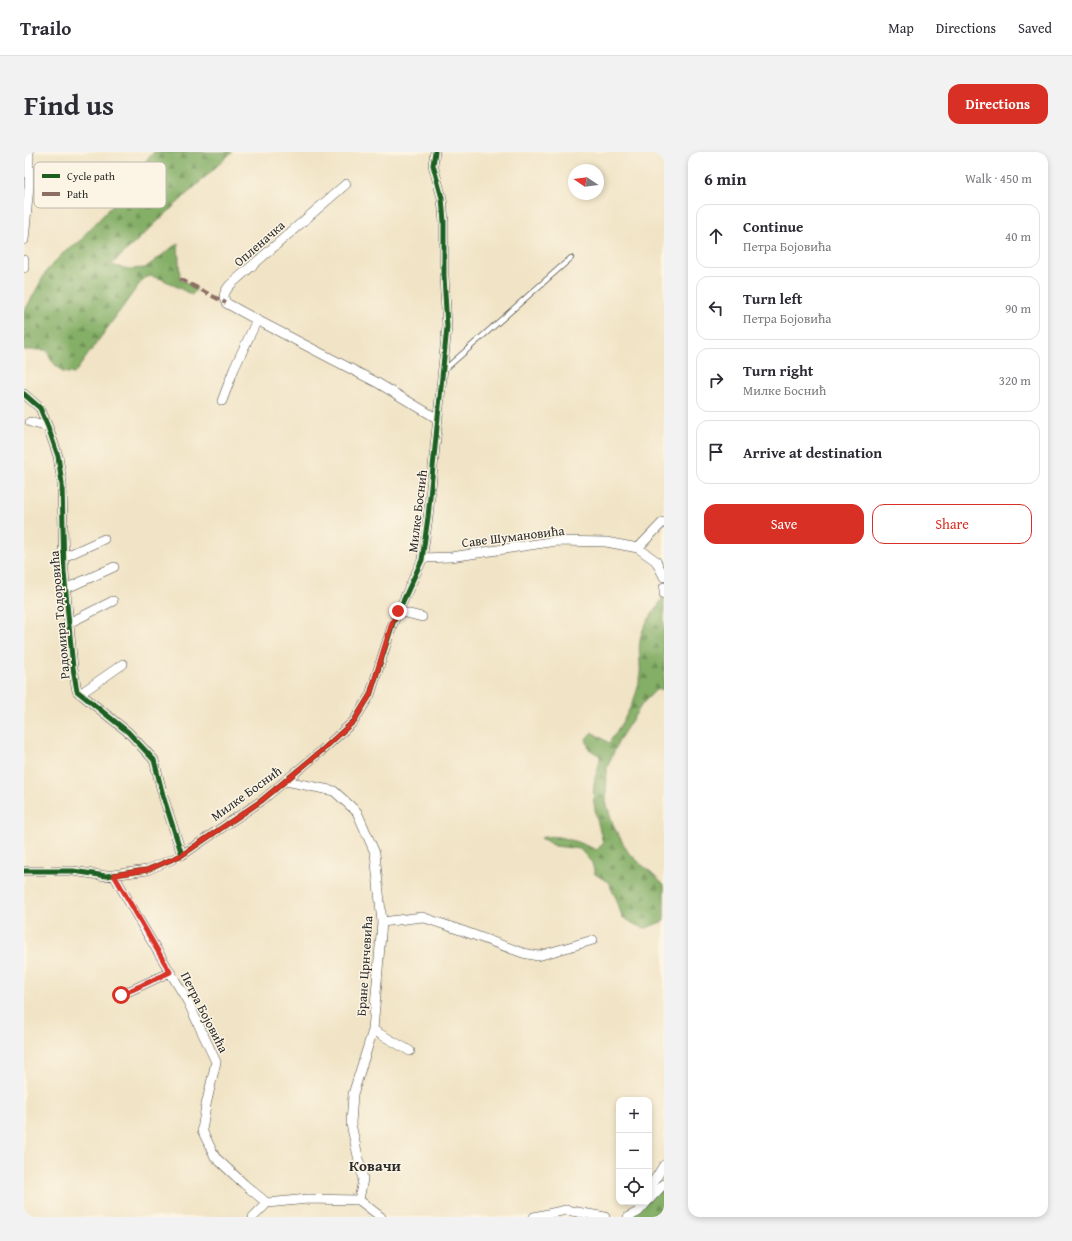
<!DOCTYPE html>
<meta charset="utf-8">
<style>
:root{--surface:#fff;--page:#f2f2f3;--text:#2b2b33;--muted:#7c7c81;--line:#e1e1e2;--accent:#d93025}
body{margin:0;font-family:"Gentium Book Plus",serif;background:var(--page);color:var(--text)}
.controls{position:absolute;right:12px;bottom:12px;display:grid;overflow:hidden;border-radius:8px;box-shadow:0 2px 6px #0003}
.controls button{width:36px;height:36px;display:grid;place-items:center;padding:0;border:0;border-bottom:1px solid var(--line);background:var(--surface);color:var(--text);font:20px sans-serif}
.compass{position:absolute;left:544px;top:12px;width:36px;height:36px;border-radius:50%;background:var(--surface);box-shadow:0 2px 6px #0003;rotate:283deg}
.stop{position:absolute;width:12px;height:12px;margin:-9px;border:3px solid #d93025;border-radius:50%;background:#fff}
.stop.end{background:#d93025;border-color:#fff;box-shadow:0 1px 4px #0008}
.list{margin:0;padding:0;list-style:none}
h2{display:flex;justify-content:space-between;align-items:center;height:52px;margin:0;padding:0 16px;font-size:17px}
h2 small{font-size:13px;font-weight:400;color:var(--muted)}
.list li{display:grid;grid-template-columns:26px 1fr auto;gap:12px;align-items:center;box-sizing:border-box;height:64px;margin:0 8px 8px;padding:0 8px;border:1px solid var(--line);border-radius:12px}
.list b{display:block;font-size:15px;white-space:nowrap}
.list p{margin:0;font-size:13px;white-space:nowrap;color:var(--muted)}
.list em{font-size:13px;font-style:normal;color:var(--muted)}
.actions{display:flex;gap:8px;padding:12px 16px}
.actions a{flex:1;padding:9px 0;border:1px solid var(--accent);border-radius:12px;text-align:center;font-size:14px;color:var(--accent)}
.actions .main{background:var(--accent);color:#fff}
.icon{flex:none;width:22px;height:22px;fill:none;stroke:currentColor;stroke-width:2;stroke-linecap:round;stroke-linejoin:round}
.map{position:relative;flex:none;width:640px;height:1065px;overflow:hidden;border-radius:12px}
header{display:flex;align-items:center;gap:24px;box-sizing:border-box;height:56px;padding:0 20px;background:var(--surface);border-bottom:1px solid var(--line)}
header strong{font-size:19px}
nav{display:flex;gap:22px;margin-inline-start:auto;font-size:14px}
.intro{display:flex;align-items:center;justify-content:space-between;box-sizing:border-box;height:96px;padding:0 24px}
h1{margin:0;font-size:28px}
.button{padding:10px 18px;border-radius:12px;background:var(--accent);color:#fff;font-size:14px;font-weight:700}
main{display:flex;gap:24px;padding:0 24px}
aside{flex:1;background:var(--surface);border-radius:12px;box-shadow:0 2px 6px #0003}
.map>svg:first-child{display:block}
.forest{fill:url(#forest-firs);stroke:#586d48}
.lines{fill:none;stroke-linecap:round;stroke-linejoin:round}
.lane-casing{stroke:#494742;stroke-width:6}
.street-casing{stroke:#494742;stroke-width:10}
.lane{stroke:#fff;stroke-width:4.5}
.street{stroke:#fff;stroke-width:9}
.quiet{stroke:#8d6e63;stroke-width:4;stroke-dasharray:8 4;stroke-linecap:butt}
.cycleway-casing{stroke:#fcf5e5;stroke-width:8}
.cycleway{stroke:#1b5e20;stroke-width:5}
.route{stroke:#d93025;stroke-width:5}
.labels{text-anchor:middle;stroke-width:3;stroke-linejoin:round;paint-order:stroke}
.street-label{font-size:13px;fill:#2b2b2b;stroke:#fcf5e5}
.quarter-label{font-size:15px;font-weight:bold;fill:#2b2b2b;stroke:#fcf5e5}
.key{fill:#fcf5e5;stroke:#bdb8ad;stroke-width:1}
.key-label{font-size:11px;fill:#2b2b2b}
</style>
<header>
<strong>Trailo</strong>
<nav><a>Map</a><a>Directions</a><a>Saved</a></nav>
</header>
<div class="intro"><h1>Find us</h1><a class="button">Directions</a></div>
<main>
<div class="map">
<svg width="640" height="1065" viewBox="0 0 640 1065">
<defs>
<pattern id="forest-firs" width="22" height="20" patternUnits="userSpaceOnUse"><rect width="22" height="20" fill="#84af66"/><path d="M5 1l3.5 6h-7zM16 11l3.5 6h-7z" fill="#6c8f54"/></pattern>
</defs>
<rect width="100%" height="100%" fill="#fcf5e5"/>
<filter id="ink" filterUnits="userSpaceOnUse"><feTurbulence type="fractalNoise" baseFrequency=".025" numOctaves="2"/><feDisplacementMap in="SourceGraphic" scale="8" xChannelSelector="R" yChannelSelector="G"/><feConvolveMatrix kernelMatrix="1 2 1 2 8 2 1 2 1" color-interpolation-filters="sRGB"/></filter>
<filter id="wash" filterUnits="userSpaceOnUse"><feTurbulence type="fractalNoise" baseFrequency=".012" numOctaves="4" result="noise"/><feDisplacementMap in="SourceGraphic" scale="16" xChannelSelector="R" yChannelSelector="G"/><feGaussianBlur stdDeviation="0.9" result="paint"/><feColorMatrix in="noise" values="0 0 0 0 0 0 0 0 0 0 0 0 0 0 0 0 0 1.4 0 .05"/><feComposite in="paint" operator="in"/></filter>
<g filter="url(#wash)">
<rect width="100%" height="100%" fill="#f1e4c6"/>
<path class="forest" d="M 130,0 L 208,0 L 87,113 L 105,117 L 121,116 L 154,91 L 156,127 L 173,136 L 168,143 L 138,127 L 126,124 L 119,127 L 50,222 L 38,220 L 27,208 L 23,198 L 0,198 L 0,159 L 4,153 L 23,118 L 43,97 L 57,89 L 62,81 L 95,47 L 103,42 L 116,16 Z
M 640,442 L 640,537 L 632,538 L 619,551 L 595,588 L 583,616 L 582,650 L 590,675 L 604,700 L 640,733 L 640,769 L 622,776 L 614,774 L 598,765 L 592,746 L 584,730 L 571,722 L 568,711 L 556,697 L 531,694 L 517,686 C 533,680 558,692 573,698 L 579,691 C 575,672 567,652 570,632 C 571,622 576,614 576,604 L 565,597 L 562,587 L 568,580 L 585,591 C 599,569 614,548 616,522 C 617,511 614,498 616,488 C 618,471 634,458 640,442 Z
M 640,1032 L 640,1065 L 604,1065 Z"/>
</g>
<g filter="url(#ink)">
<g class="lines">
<defs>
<path id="lane" d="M 420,218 L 547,106"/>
<path id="street" d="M 322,32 L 206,133 C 201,139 198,144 202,151 L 233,168 L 352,230 L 414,267
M 0,88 L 5,34 L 5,0
M 0,108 L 0,116
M 0,242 L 16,256 L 24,275 L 34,304 L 38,331 L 40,420 L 49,516 L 53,539 L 104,580 L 130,608 L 140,647 L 158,703
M 198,249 L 210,217 L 233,168
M 6,270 L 24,275
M 614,396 L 639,370
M 40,405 L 80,387
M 398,406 L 427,405 L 533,389 L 582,390 L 614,396 L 632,409 L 640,425
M 41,437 L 90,415
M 640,442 L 640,435
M 374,459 L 398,465
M 45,471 L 89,449
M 56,542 L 99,512
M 262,629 L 310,639 L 333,660 L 351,701 L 358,770 L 349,878 L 329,942 L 327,972 L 339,1027 L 335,1048
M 0,719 L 49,719 L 82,724 L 123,718 L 158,703 L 237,649 L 295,601 L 330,569 L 346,543 L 369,471 L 398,408 L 404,365 L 423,175 L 420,124 L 420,70 L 418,46 L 409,13 L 411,0
M 90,723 L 118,773 L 164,850 L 192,910 L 182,953 L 178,978 L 191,1005 L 220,1032 L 243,1051
M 358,770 L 398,765 L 439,779 L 499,801 L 514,804 L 569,788
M 97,843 L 146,820
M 349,878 L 386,899
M 625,1037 L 640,1013
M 625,1048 L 640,1032
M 229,1065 L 243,1051 L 284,1047 L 335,1048 L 357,1065
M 510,1065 L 542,1058 L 581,1065
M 604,1065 L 614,1060 L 623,1050"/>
</defs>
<use href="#lane" class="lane-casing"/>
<use href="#street" class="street-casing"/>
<use href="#lane" class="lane"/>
<use href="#street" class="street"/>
<path class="quiet" d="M 156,127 L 202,151
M 97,843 L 146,820"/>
<defs>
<path id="cycleway" d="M 0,242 L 16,256 L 24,275 L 34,304 L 38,331 L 40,420 L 49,516 L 53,539 L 104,580 L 130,608 L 140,647 L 158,703
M 0,719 L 49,719 L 82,724 L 123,718 L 158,703 L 237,649 L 295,601 L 330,569 L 346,543 L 369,471 L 398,408 L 404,365 L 423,175 L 420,124 L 420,70 L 418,46 L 409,13 L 411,0"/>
</defs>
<use href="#cycleway" class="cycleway-casing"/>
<use href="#cycleway" class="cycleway"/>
</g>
</g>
<g class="lines" filter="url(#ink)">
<path class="route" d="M 97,843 L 146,820 L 90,723 L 123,718 L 158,703 L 237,649 L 295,601 L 330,569 L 346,543 L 368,471 L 374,459"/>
</g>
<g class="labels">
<g class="street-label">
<text transform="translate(235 91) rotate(-41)" y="5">Опленачка</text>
<text transform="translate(393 359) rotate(-83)" y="5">Милке Боснић</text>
<text transform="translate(489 384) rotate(-7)" y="5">Саве Шумановића</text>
<text transform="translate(35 463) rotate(-95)" y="5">Радомира Тодоровића</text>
<text transform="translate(222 641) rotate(-36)" y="5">Милке Боснић</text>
<text transform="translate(340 814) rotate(-86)" y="5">Бране Црнчевића</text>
<text transform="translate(181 860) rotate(63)" y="5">Петра Бојовића</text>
</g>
<g class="quarter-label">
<text x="351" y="1019">Ковачи</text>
</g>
</g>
<rect x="10" y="10" width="132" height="46" rx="6" class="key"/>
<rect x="18" y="22" width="18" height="4" fill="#1b5e20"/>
<rect x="18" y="40" width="18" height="4" fill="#8d6e63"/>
<g class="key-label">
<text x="43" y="28">Cycle path</text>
<text x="43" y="46">Path</text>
</g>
</svg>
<div class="controls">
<button>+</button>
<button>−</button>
<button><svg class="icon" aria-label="locate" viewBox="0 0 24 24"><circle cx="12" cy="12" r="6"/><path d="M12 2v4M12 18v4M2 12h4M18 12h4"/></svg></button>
</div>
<svg class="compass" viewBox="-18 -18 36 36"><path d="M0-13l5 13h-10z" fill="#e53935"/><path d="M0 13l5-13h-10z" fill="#7c7c81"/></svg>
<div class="stop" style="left:97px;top:843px"></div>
<div class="stop end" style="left:374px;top:459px"></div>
</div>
<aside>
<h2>6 min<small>Walk · 450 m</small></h2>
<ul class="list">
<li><svg class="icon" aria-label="ahead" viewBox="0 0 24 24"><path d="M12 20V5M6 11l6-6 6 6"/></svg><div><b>Continue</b><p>Петра Бојовића</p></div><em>40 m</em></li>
<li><svg class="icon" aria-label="left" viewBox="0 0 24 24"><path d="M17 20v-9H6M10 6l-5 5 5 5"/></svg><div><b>Turn left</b><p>Петра Бојовића</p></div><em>90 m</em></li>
<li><svg class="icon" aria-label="right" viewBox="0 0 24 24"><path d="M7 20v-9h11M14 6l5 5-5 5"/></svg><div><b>Turn right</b><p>Милке Боснић</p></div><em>320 m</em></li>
<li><svg class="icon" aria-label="arrive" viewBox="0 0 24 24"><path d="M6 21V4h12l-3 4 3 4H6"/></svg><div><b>Arrive at destination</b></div></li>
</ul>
<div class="actions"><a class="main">Save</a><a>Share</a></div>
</aside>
</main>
